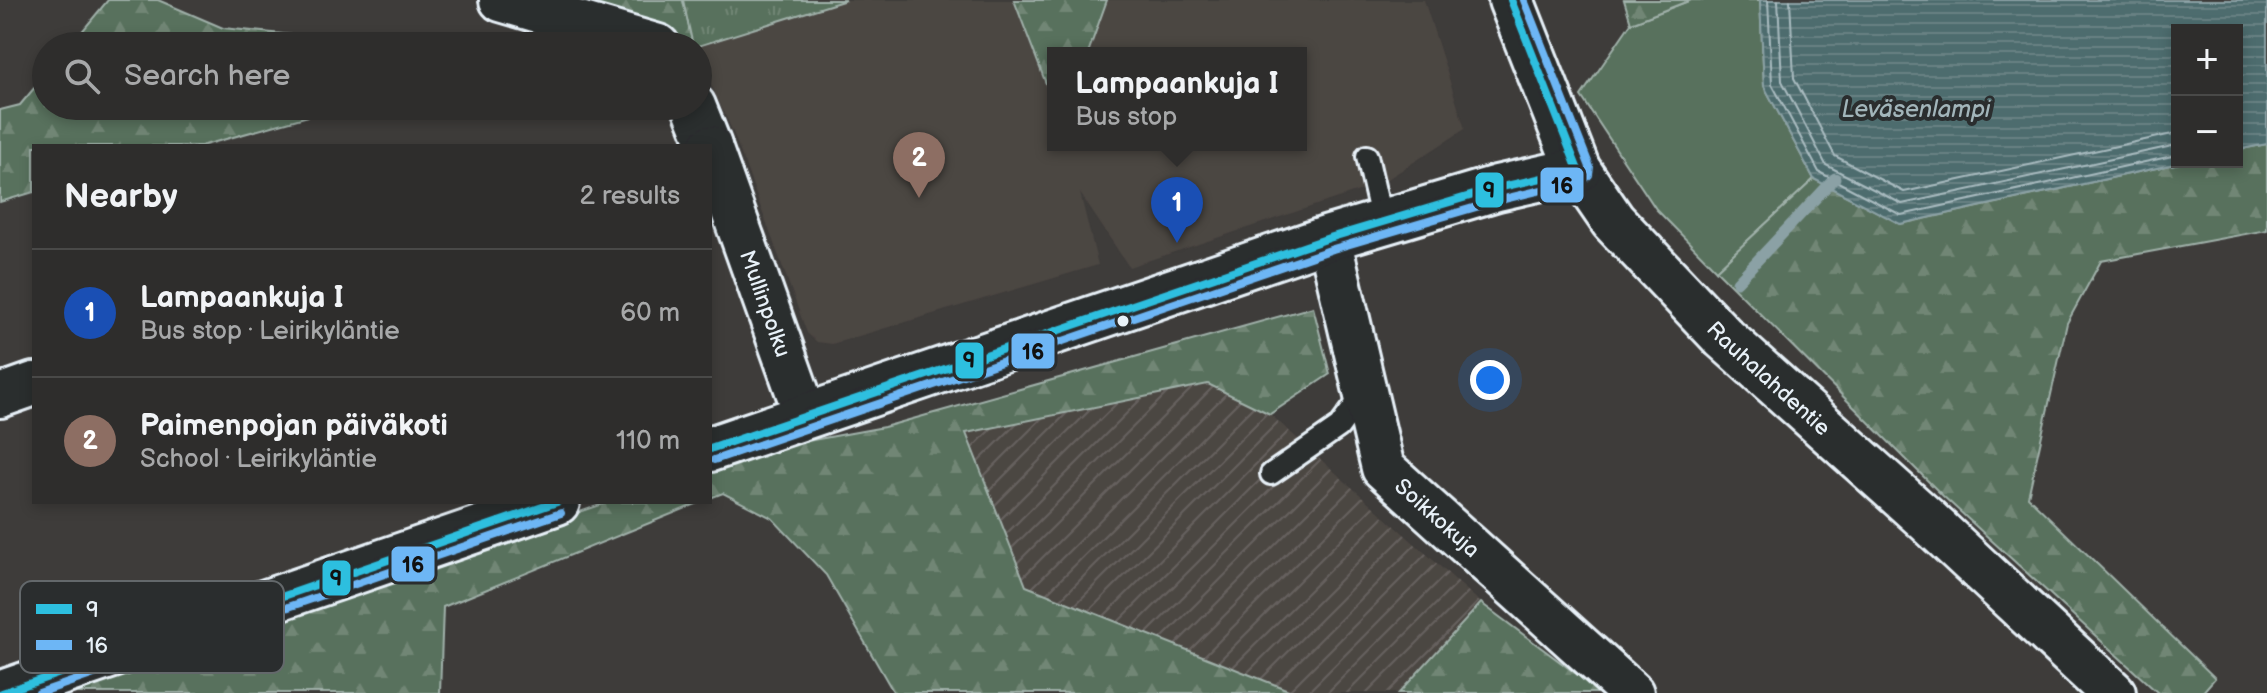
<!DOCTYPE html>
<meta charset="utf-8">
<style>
:root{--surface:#2e2d2c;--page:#3a3938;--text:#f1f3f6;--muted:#a7a8a9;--line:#494948;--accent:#ff9aa2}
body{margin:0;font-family:"Balsamiq Sans",sans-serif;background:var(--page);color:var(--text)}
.controls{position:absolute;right:24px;top:24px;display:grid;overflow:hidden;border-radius:0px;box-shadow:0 4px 12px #0003}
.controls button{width:72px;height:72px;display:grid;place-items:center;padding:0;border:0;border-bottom:2px solid var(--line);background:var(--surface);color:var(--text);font:40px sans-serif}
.you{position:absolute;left:1490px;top:380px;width:28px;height:28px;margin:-20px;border:6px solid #fff;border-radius:50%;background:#1a73e8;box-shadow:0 0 0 12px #1a73e833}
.badge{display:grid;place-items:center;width:52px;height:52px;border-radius:50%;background:var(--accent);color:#fff;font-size:26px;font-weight:700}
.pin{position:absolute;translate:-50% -66px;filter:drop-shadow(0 2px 4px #0008)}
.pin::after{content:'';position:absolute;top:42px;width:28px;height:24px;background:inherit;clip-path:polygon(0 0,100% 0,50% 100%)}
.popup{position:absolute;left:1047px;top:47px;width:260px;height:104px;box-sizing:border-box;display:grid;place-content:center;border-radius:0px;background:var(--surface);filter:drop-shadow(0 2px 6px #0005);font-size:26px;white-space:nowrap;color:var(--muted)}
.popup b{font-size:30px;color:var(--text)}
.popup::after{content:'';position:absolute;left:50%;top:100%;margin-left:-16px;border:16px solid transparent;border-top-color:var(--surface)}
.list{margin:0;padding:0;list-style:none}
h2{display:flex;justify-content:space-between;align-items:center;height:104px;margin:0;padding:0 32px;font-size:34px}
h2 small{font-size:26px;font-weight:400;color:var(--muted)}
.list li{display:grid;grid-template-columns:52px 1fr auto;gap:24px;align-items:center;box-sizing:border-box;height:128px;padding:0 32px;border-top:2px solid var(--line)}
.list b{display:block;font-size:30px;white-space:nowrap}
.list p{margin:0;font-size:26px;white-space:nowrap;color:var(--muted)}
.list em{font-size:26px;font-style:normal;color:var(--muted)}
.icon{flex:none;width:44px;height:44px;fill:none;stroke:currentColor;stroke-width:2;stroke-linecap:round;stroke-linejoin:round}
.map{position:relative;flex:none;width:2267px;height:693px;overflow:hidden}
.search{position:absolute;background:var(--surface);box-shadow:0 4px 12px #0003;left:32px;top:32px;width:680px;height:88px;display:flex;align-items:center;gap:20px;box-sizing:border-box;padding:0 28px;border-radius:44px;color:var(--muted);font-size:30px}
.panel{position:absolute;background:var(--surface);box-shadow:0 4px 12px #0003;left:32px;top:144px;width:680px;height:360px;border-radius:0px}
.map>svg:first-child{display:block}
.built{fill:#4c4642}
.industrial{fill:url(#industrial-furrows)}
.green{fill:#59715d;stroke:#a0b1aa;stroke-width:2}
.forest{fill:url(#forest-firs);stroke:#a0b1aa;stroke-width:2}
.park{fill:url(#park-tufts);stroke:#a0b1aa;stroke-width:2}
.water{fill:url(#water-rules);stroke:#8ba1a5;stroke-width:2}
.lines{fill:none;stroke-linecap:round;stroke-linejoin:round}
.shore{stroke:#aabcc1;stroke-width:2}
.stream{stroke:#8ba1a5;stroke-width:11}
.lane-casing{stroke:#e8f1f8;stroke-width:26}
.street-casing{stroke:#e8f1f8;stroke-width:48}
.secondary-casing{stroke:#e8f1f8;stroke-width:50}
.lane{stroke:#2a2d2e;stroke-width:20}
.street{stroke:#2a2d2e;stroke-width:42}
.secondary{stroke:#2a2d2e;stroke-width:44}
.bus-1-casing{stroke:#2a2d2e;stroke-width:14}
.bus-2-casing{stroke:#2a2d2e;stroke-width:14}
.bus-1{stroke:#2dbfdf;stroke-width:8}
.bus-2{stroke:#6db6f5;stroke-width:8}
.bus-dot{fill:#e8f1f8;stroke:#2a2d2e;stroke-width:3}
.labels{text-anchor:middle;stroke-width:8;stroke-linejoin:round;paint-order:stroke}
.street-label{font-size:22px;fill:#e8f1f8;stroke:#2a2d2e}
.water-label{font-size:24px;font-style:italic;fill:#a2b5ba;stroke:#2a2d2e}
.key{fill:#2a2d2e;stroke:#63686b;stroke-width:2}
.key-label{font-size:22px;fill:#e8f1f8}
.line-badge{stroke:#2a2d2e;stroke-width:3}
.pale-badge-label{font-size:22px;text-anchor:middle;font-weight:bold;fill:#111}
</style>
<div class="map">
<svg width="2267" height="693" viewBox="0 0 2267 693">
<defs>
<pattern id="industrial-furrows" width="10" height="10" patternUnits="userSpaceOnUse" patternTransform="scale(2)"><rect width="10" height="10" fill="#4c4642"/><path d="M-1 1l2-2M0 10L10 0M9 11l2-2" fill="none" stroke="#66615e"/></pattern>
<pattern id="forest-firs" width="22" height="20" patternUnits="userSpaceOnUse" patternTransform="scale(2)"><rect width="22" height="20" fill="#59715d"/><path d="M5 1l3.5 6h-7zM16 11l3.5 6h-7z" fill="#718675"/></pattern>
<pattern id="park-tufts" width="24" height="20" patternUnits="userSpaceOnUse" patternTransform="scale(2)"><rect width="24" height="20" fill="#59715d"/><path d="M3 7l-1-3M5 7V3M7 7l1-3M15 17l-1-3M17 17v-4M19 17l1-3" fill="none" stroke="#718675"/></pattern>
<pattern id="water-rules" width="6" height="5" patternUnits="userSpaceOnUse" patternTransform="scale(2)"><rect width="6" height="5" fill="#4d6c6e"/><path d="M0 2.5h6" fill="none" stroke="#678183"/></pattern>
</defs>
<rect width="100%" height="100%" fill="#3e3c3a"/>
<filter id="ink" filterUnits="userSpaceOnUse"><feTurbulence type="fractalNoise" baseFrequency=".0125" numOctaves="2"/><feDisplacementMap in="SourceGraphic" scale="16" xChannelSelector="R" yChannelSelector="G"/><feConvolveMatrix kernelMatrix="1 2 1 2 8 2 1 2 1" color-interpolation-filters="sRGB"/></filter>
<g filter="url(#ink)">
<path class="built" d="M 683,0 L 1013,0 L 1053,102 L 1053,145 L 1301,145 L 1301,53 L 1088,53 L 1107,0 L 1424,0 L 1465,129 L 1380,184 L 1129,267 L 1080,193 L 1098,265 L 832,344 L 817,342 L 807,333 L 733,132 L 698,57 L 698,46 L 693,46 Z"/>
<path class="industrial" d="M 1208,384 L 1270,414 L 1481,603 L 1399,693 L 1296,693 L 1026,586 L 966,432 Z"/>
<path class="green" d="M 1691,0 L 1760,0 L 1764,86 L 1814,179 L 1716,270 L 1656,209 L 1581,96 L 1631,23 Z"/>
<path class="forest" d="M 108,0 L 158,0 L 223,28 L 404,46 L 70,46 Z
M 577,0 L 683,0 L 693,46 L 690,46 Z
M 1014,0 L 1107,0 L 1088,53 L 1053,53 L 1053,102 Z
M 1624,0 L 1691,0 L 1631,23 Z
M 46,74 L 46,106 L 344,106 L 201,146 L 34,146 L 34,192 L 0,202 L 0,110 L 20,105 Z
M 2267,144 L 2267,230 L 2101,261 L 2067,323 L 2028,497 L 2215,678 L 2202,693 L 2158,693 L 1943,496 L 1716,270 L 1814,179 L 1901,224 L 2184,162 L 2237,162 L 2237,150 Z
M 1313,307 L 1330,374 L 1270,414 L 1208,384 L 966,433 L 1026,586 L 1296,693 L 894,693 L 826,575 L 772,518 L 723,493 L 710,498 L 710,471 L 802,442 L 884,427 Z
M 609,502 L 701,502 L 443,607 L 440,693 L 47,693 Z
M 1481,603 L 1602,693 L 1399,693 Z"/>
<path class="park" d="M 683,0 L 846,0 L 698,46 L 693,46 Z"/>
<path class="water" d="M 1760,0 L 2267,0 L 2267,144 L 2237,150 L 2237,30 L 2177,30 L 2177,162 L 2184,162 L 1900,224 L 1814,179 L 1764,86 Z"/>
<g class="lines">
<path class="shore" d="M 1768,0 L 1772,84 L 1819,172 L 1901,215 L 2177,155
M 1778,0 L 1782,81 L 1826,165 L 1902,204 L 2177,145
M 1790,0 L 1794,78 L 1835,156 L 1904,192 L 2177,133"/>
<path class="stream" d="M 1737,282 L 1835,178"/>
<defs>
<path id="lane" d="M 1367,156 L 1382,222
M 1271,474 L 1339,427 L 1365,392"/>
<g id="street">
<path d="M 501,0 L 658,46"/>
<path d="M 694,106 L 710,146"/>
<path id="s1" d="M 710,147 L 806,416"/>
<path id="s2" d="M 1329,238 L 1383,468 L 1632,693"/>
<path d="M 0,396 L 34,384"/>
</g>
<g id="secondary">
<path id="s3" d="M 1511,0 L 1578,170 L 1613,221 L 1724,338 L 1925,518 L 2113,693"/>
<path d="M 710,449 L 1329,238 L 1497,188 L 1578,170"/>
<path d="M 2,693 L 557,502"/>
</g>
</defs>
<use href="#lane" class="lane-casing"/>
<use href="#street" class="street-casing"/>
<use href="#secondary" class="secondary-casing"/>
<use href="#lane" class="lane"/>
<use href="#street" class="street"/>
<use href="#secondary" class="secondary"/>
<defs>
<path id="bus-1" d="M 710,449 L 1329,238 L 1497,188 L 1578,170 L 1511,0
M 2,693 L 557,502"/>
<path id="bus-2" d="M 714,460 L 1333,249 L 1500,200 L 1584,180 L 1589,175 L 1590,167 L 1524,0
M 39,693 L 561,513"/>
</defs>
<use href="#bus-1" class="bus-1-casing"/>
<use href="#bus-2" class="bus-2-casing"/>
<use href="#bus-1" class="bus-1"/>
<use href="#bus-2" class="bus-2"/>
</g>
</g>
<circle class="bus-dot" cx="1123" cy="321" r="7"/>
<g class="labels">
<g class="street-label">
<text dy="8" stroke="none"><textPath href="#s1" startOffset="166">Mullinpolku</textPath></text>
<text dy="8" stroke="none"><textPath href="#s3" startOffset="466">Rauhalahdentie</textPath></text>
<text dy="8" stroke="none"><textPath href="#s2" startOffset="310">Soikkokuja</textPath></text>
</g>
<g class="water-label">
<text x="1916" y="117">Leväsenlampi</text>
</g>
</g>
<rect x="20" y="581" width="264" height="92" rx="12" class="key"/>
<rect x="36" y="604" width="36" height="10" fill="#2dbfdf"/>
<rect x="36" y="640" width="36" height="10" fill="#6db6f5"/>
<g class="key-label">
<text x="86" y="617">9</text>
<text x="86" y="653">16</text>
</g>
<g class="line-badge">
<rect x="1539" y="166" width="46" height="38" rx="8" fill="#6db6f5"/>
<rect x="1474" y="171" width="31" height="38" rx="8" fill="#2dbfdf"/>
<rect x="1010" y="332" width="46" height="38" rx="8" fill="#6db6f5"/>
<rect x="954" y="341" width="31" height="39" rx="8" fill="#2dbfdf"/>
<rect x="390" y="545" width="46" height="38" rx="8" fill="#6db6f5"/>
<rect x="321" y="559" width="31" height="38" rx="8" fill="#2dbfdf"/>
</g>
<g class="pale-badge-label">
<text x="1562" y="193">16</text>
<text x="1489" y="198">9</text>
<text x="1033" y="359">16</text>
<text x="969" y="368">9</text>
<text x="413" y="572">16</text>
<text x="336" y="586">9</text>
</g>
</svg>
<div class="controls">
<button>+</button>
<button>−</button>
</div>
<div class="you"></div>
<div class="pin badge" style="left:1177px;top:243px;background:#1a4fb4">1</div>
<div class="popup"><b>Lampaankuja I</b>Bus stop</div>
<div class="pin badge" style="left:919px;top:198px;background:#8d6e63">2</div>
<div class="search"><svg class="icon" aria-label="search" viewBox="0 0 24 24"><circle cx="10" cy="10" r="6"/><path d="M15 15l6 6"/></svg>Search here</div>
<section class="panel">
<h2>Nearby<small>2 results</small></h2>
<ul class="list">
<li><span class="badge" style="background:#1a4fb4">1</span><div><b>Lampaankuja I</b><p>Bus stop · Leirikyläntie</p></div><em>60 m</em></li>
<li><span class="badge" style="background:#8d6e63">2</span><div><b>Paimenpojan päiväkoti</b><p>School · Leirikyläntie</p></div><em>110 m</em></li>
</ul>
</section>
</div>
